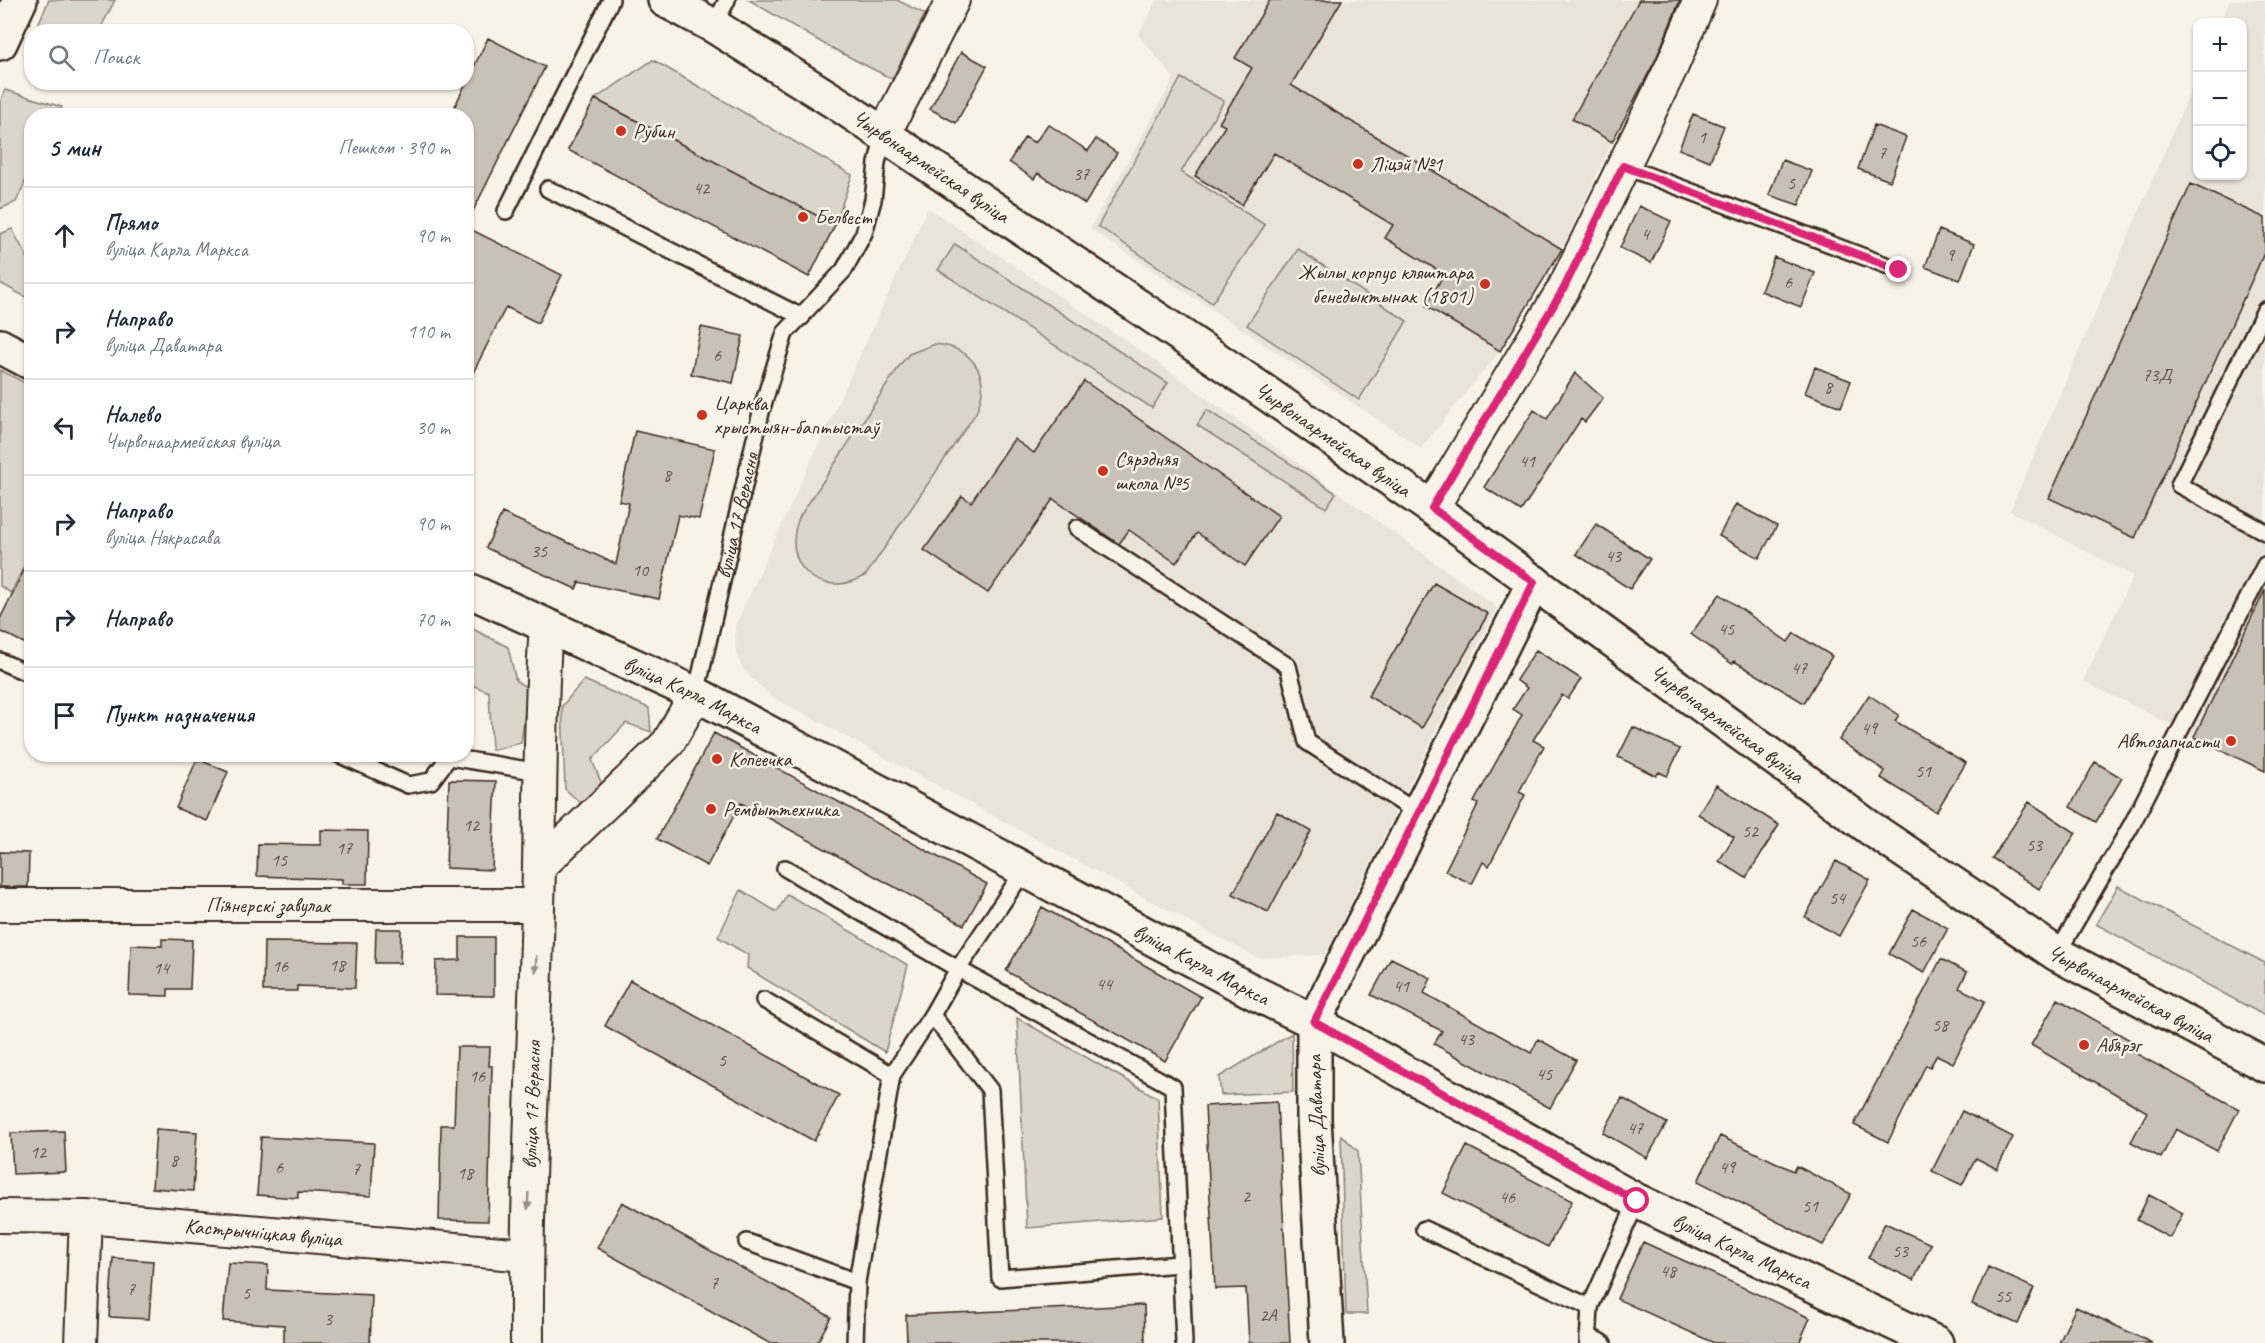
<!DOCTYPE html>
<html lang="ru">
<meta charset="utf-8">
<style>
:root{--surface:#fff;--page:#f2f2f3;--text:#1f2937;--muted:#747a83;--line:#e0e1e3}
body{margin:0;font-family:Caveat,sans-serif;background:var(--page);color:var(--text)}
.controls{position:absolute;right:18px;top:18px;display:grid;overflow:hidden;border-radius:12px;box-shadow:0 2px 4px #0004}
.controls button{width:54px;height:54px;display:grid;place-items:center;padding:0;border:0;border-bottom:2px solid var(--line);background:var(--surface);color:var(--text);font:30px sans-serif}
.stop{position:absolute;width:18px;height:18px;margin:-14px;border:4px solid #db2777;border-radius:50%;background:#fff}
.stop.end{background:#db2777;border-color:#fff;box-shadow:0 2px 6px #0008}
.list{margin:0;padding:0;list-style:none}
h2{display:flex;justify-content:space-between;align-items:center;height:78px;margin:0;padding:0 24px;font-size:26px}
h2 small{font-size:20px;font-weight:400;color:var(--muted)}
.list li{display:grid;grid-template-columns:39px 1fr auto;gap:18px;align-items:center;box-sizing:border-box;height:96px;padding:0 24px;border-top:2px solid var(--line)}
.list b{display:block;font-size:22px;white-space:nowrap}
.list p{margin:0;font-size:20px;white-space:nowrap;color:var(--muted)}
.list em{font-size:20px;font-style:normal;color:var(--muted)}
.icon{flex:none;width:33px;height:33px;fill:none;stroke:currentColor;stroke-width:2;stroke-linecap:round;stroke-linejoin:round}
.map{position:relative;flex:none;width:2265px;height:1343px;overflow:hidden}
.search{position:absolute;background:var(--surface);box-shadow:0 2px 4px #0004;left:24px;top:24px;width:450px;height:66px;display:flex;align-items:center;gap:15px;box-sizing:border-box;padding:0 21px;border-radius:24px;color:var(--muted);font-size:22px}
.panel{position:absolute;background:var(--surface);box-shadow:0 2px 4px #0004;left:24px;top:108px;width:450px;height:654px;border-radius:24px}
.map>svg:first-child{display:block}
.built{fill:#e9e4d9}
.green{fill:#dbd6cb;stroke:#8b8074;stroke-width:1.5}
.building{fill:#c8c1b6;stroke:#3b2a1e;stroke-width:1.5}
.lines{fill:none;stroke-linecap:round;stroke-linejoin:round}
.lane-casing{stroke:#3b2a1e;stroke-width:20}
.street-casing{stroke:#3b2a1e;stroke-width:36}
.secondary-casing{stroke:#3b2a1e;stroke-width:38}
.lane{stroke:#f7f3e8;stroke-width:15}
.street{stroke:#f7f3e8;stroke-width:32}
.secondary{stroke:#f7f3e8;stroke-width:33}
.oneway{fill:#998e83}
.route{stroke:#db2777;stroke-width:8}
.poi-dot{fill:#c8321e;stroke:#f7f3e8;stroke-width:2}
.labels{text-anchor:middle;stroke-width:5;stroke-linejoin:round;paint-order:stroke}
.number-label{font-size:18px;fill:#5e5044}
.poi-label{font-size:21px;fill:#3b2a1e;stroke:#f7f3e8;text-anchor:start}
.street-label{font-size:21px;fill:#3b2a1e;stroke:#f7f3e8}
</style>
<div class="map">
<svg width="2265" height="1343" viewBox="0 0 2265 1343">
<rect width="100%" height="100%" fill="#f7f3e8"/>
<filter id="ink" filterUnits="userSpaceOnUse"><feTurbulence type="fractalNoise" baseFrequency=".0167" numOctaves="2"/><feDisplacementMap in="SourceGraphic" scale="12" xChannelSelector="R" yChannelSelector="G"/><feConvolveMatrix kernelMatrix="1 2 1 2 8 2 1 2 1" color-interpolation-filters="sRGB"/></filter>
<g filter="url(#ink)">
<path class="built" d="M 1157,0 L 1693,0 L 1612,142 L 1562,249 L 1500,351 L 1421,448 L 1090,229 L 1174,78 L 1138,35 Z
M 2230,0 L 2265,0 L 2265,771 L 2083,681 L 2133,576 L 2010,511 L 2197,76 L 2198,176 L 2242,176 L 2242,22 L 2220,22 Z
M 928,208 L 1153,359 L 1497,607 L 1325,955 L 1257,958 L 771,696 L 744,671 L 736,654 L 735,626 Z"/>
<path class="green" d="M 49,0 L 115,0 L 99,31 L 35,31 Z
M 749,0 L 897,0 L 925,14 L 892,79 L 826,45 Z
M 653,60 L 852,175 L 835,225 L 595,99 Z
M 1181,78 L 1224,101 L 1181,172 L 1265,225 L 1212,303 L 1098,226 Z
M 5,90 L 62,107 L 57,115 L 32,116 L 31,169 L 16,202 L 0,209 L 0,102 Z
M 12,229 L 31,264 L 31,300 L 0,283 L 0,234 Z
M 955,244 L 1168,383 L 1152,408 L 938,270 Z
M 1298,249 L 1407,321 L 1359,400 L 1247,325 Z
M 935,344 C 975,348 992,377 976,413 L 866,575 C 821,602 778,565 800,516 L 900,365 L 909,354 Z
M 0,370 L 31,386 L 31,551 L 11,593 L 0,586 Z
M 1207,410 L 1336,493 L 1326,508 L 1197,425 Z
M 467,626 L 508,647 L 516,681 L 528,688 L 521,743 L 492,750 L 489,692 L 467,683 Z
M 584,680 L 649,708 L 651,732 L 626,723 L 592,760 L 603,787 L 583,805 L 565,789 L 562,706 Z
M 2118,886 L 2265,963 L 2265,1016 L 2096,924 Z
M 741,890 L 777,912 L 787,894 L 908,965 L 885,1052 L 747,968 L 748,955 L 718,937 Z
M 1017,1018 L 1158,1098 L 1163,1217 L 1027,1228 Z
M 1292,1033 L 1293,1092 L 1221,1095 L 1219,1077 Z
M 1341,1135 L 1358,1151 L 1367,1314 L 1346,1314 Z"/>
<path class="building" d="M 1270,0 L 1342,0 L 1291,85 L 1562,249 L 1500,351 L 1426,306 L 1444,274 L 1385,238 L 1393,225 L 1274,153 L 1242,205 L 1195,176 L 1225,126 L 1219,123 L 1252,68 L 1235,58 Z
M 1639,0 L 1680,0 L 1656,59 L 1612,142 L 1572,119 Z
M 488,38 L 545,67 L 466,225 L 466,116 L 450,116 Z
M 961,52 L 987,66 L 956,123 L 930,109 Z
M 595,99 L 835,225 L 809,277 L 568,150 Z
M 1693,114 L 1724,126 L 1710,161 L 1679,149 Z
M 1048,124 L 1088,151 L 1096,139 L 1117,153 L 1085,204 L 1038,173 L 1034,179 L 1009,162 L 1025,137 L 1035,143 Z
M 1874,125 L 1906,137 L 1890,181 L 1858,169 Z
M 1782,160 L 1812,171 L 1799,205 L 1769,195 Z
M 2191,184 L 2265,218 L 2265,251 L 2135,538 L 2049,498 Z
M 1639,206 L 1671,221 L 1651,263 L 1620,248 Z
M 466,227 L 562,275 L 538,323 L 506,307 L 466,387 Z
M 1939,230 L 1974,244 L 1960,280 L 1925,267 Z
M 1774,257 L 1815,273 L 1801,307 L 1761,291 Z
M 701,327 L 743,336 L 733,383 L 691,374 Z
M 1815,367 L 1851,381 L 1841,407 L 1805,393 Z
M 1575,373 L 1603,398 L 1585,422 L 1581,419 L 1521,511 L 1484,487 L 1534,410 L 1547,419 Z
M 1084,381 L 1279,516 L 1245,566 L 1197,533 L 1176,563 L 1129,530 L 1119,544 L 1053,499 L 988,593 L 924,550 L 962,496 L 971,502 L 1014,439 L 1034,453 Z
M 635,431 L 715,449 L 699,519 L 678,515 L 659,599 L 579,582 L 576,589 L 486,548 L 502,513 L 616,564 L 629,503 L 619,501 Z
M 1736,504 L 1777,526 L 1759,558 L 1719,536 Z
M 1596,524 L 1650,559 L 1630,589 L 1576,554 Z
M 32,554 L 32,647 L 0,631 L 0,619 Z
M 1434,583 L 1488,614 L 1422,728 L 1368,696 Z
M 2265,590 L 2265,771 L 2194,737 Z
M 1720,594 L 1788,642 L 1794,633 L 1832,656 L 1804,703 L 1734,661 L 1732,664 L 1691,634 Z
M 1536,650 L 1581,679 L 1568,699 L 1562,695 L 1533,740 L 1544,746 L 1519,792 L 1525,795 L 1489,866 L 1483,862 L 1472,884 L 1445,871 L 1478,804 L 1474,802 L 1522,715 L 1513,709 L 1527,688 L 1516,680 Z
M 1869,695 L 1899,715 L 1895,721 L 1966,763 L 1936,812 L 1881,778 L 1885,771 L 1839,740 Z
M 1633,727 L 1680,749 L 1667,776 L 1659,772 L 1656,776 L 1618,757 Z
M 714,733 L 987,884 L 964,925 L 741,803 L 707,866 L 657,839 Z
M 197,759 L 228,772 L 207,821 L 176,808 Z
M 2095,762 L 2122,778 L 2096,822 L 2070,807 Z
M 449,780 L 496,781 L 492,870 L 446,868 Z
M 1716,785 L 1779,825 L 1746,878 L 1719,861 L 1734,837 L 1698,814 Z
M 2029,802 L 2076,833 L 2039,889 L 1992,858 Z
M 1277,812 L 1311,831 L 1268,912 L 1233,894 Z
M 321,830 L 368,831 L 367,884 L 342,884 L 342,879 L 257,876 L 258,844 L 321,845 Z
M 0,852 L 29,853 L 28,887 L 0,887 Z
M 1836,861 L 1870,880 L 1839,936 L 1805,917 Z
M 1042,907 L 1201,997 L 1165,1061 L 1006,971 Z
M 1913,909 L 1948,928 L 1924,973 L 1889,954 Z
M 376,929 L 401,929 L 400,963 L 375,963 Z
M 460,937 L 494,937 L 494,996 L 435,995 L 436,961 L 460,960 Z
M 162,939 L 192,940 L 190,989 L 168,989 L 168,996 L 129,995 L 131,945 L 162,946 Z
M 264,942 L 357,943 L 355,988 L 297,986 L 297,991 L 263,991 Z
M 1391,958 L 1431,978 L 1424,993 L 1531,1053 L 1538,1039 L 1576,1060 L 1550,1108 L 1434,1044 L 1442,1031 L 1371,995 Z
M 1941,959 L 1967,972 L 1959,988 L 1985,1001 L 1953,1063 L 1937,1055 L 1930,1067 L 1926,1065 L 1888,1142 L 1854,1125 Z
M 630,980 L 839,1095 L 814,1141 L 605,1026 Z
M 2058,999 L 2137,1044 L 2133,1052 L 2239,1109 L 2217,1151 L 2176,1129 L 2161,1158 L 2131,1142 L 2147,1112 L 2031,1045 Z
M 457,1047 L 490,1047 L 489,1066 L 492,1066 L 488,1221 L 439,1220 L 441,1125 L 454,1125 Z
M 1622,1098 L 1667,1123 L 1647,1158 L 1603,1133 Z
M 1277,1102 L 1290,1343 L 1249,1343 L 1246,1288 L 1215,1289 L 1205,1106 Z
M 1962,1111 L 2013,1137 L 1997,1169 L 1976,1158 L 1962,1185 L 1932,1171 Z
M 156,1129 L 197,1132 L 193,1191 L 152,1188 Z
M 64,1131 L 66,1172 L 13,1174 L 11,1133 Z
M 1720,1136 L 1794,1171 L 1797,1166 L 1851,1194 L 1823,1245 L 1698,1181 Z
M 261,1137 L 374,1143 L 371,1196 L 298,1192 L 298,1198 L 257,1195 Z
M 1467,1146 L 1572,1201 L 1548,1247 L 1443,1193 Z
M 2149,1195 L 2183,1213 L 2170,1238 L 2137,1220 Z
M 622,1202 L 831,1317 L 817,1343 L 769,1343 L 597,1248 Z
M 1885,1223 L 1931,1244 L 1914,1280 L 1868,1258 Z
M 1643,1242 L 1810,1318 L 1799,1343 L 1714,1343 L 1617,1299 Z
M 113,1258 L 153,1261 L 149,1319 L 109,1317 Z
M 228,1263 L 268,1265 L 267,1290 L 372,1295 L 370,1343 L 284,1343 L 284,1325 L 223,1321 Z
M 1988,1267 L 2034,1288 L 2018,1324 L 1972,1304 Z
M 1144,1305 L 1145,1343 L 907,1343 L 906,1315 Z
M 2076,1307 L 2152,1343 L 2059,1343 Z"/>
<g class="lines">
<defs>
<g id="lane">
<path d="M 714,26 L 727,0"/>
<path d="M 1623,166 L 1899,270"/>
<path d="M 548,189 L 802,317"/>
<path d="M 506,211 L 611,0"/>
<path d="M 2265,310 L 2179,485 L 2265,532"/>
<path d="M 1077,528 L 1288,666 L 1307,742 L 1418,813"/>
<path d="M 0,661 L 32,675"/>
<path id="s1" d="M 696,694 L 762,408 L 785,333 L 844,270 L 864,233 L 873,200 L 877,163 L 884,134"/>
<path d="M 338,754 L 408,785 L 431,781 L 449,757 L 540,772"/>
<path d="M 785,868 L 958,969 L 1025,869"/>
<path d="M 2057,954 L 2132,824 L 2265,565"/>
<path d="M 764,1000 L 892,1075"/>
<path d="M 932,1015 L 990,1090 L 1000,1278 L 1180,1264"/>
<path d="M 1424,1229 L 1590,1307"/>
<path d="M 747,1242 L 857,1282"/>
<path d="M 1588,1336 L 1603,1343"/>
<path d="M 855,1343 L 857,1282 L 892,1075 L 932,1015 L 958,969 L 1173,1087 L 1184,1343"/>
<path d="M 1588,1343 L 1590,1307 L 1637,1201"/>
</g>
<g id="street">
<path d="M 884,134 L 953,0"/>
<path d="M 1432,508 L 1564,288 L 1672,66 L 1700,0"/>
<path d="M 539,867 L 668,743 L 696,694"/>
<path id="s2" d="M 0,905 L 538,905"/>
<path id="s3" d="M 0,1216 L 86,1217 L 526,1255"/>
<path d="M 81,1343 L 86,1217"/>
<path id="s4" d="M 527,1343 C 526,1198 534,1052 538,907 C 541,813 539,720 546,626"/>
</g>
<g id="secondary">
<path id="s5" d="M 665,0 L 714,26 L 843,107 L 1256,386 L 1432,508 L 1870,828 L 2057,954 L 2265,1065"/>
<path d="M 0,43 L 20,0"/>
<path d="M 0,346 L 32,363"/>
<path id="s6" d="M 466,589 L 696,694 L 1255,993 L 1314,1022 L 1637,1201 L 1936,1343"/>
<path d="M 1327,1343 L 1314,1119 L 1314,1022 L 1534,582"/>
</g>
</defs>
<use href="#lane" class="lane-casing"/>
<use href="#street" class="street-casing"/>
<use href="#secondary" class="secondary-casing"/>
<use href="#lane" class="lane"/>
<use href="#street" class="street"/>
<use href="#secondary" class="secondary"/>
</g>
<defs><path id="oneway-solid" d="M-6-.8H1V-3.2L6.5 0L1 3.2V.8H-6Z" transform="scale(1.5)"/></defs>
<g class="oneway">
<use href="#oneway-solid" transform="translate(536 964) rotate(92)"/>
<use href="#oneway-solid" transform="translate(528 1201) rotate(92)"/>
</g>
</g>
<g class="lines" filter="url(#ink)">
<path class="route" d="M 1637,1201 L 1314,1022 L 1534,582 L 1432,508 L 1564,288 L 1623,166 L 1899,270"/>
</g>
<g class="poi-dot">
<circle cx="621" cy="131" r="6"/>
<circle cx="1358" cy="164" r="6"/>
<circle cx="803" cy="217" r="6"/>
<circle cx="1485" cy="284" r="6"/>
<circle cx="702" cy="415" r="6"/>
<circle cx="1103" cy="471" r="6"/>
<circle cx="2231" cy="741" r="6"/>
<circle cx="717" cy="759" r="6"/>
<circle cx="711" cy="809" r="6"/>
<circle cx="2084" cy="1045" r="6"/>
</g>
<g class="labels">
<g class="number-label">
<text x="1702" y="143">1</text>
<text x="1882" y="159">7</text>
<text x="1081" y="180">37</text>
<text x="1791" y="189">5</text>
<text x="701" y="194">42</text>
<text x="1645" y="240">4</text>
<text x="1950" y="261">9</text>
<text x="1788" y="288">6</text>
<text x="717" y="361">6</text>
<text x="2157" y="381">73Д</text>
<text x="1828" y="393">8</text>
<text x="1527" y="467">41</text>
<text x="667" y="481">8</text>
<text x="539" y="557">35</text>
<text x="1613" y="562">43</text>
<text x="640" y="576">10</text>
<text x="1726" y="635">45</text>
<text x="1799" y="674">47</text>
<text x="1869" y="734">49</text>
<text x="1923" y="777">51</text>
<text x="471" y="831">12</text>
<text x="1750" y="837">52</text>
<text x="2034" y="851">53</text>
<text x="344" y="854">17</text>
<text x="279" y="866">15</text>
<text x="1837" y="904">54</text>
<text x="1918" y="947">56</text>
<text x="337" y="971">18</text>
<text x="280" y="972">16</text>
<text x="161" y="974">14</text>
<text x="1104" y="990">44</text>
<text x="1401" y="992">41</text>
<text x="1940" y="1031">58</text>
<text x="1466" y="1045">43</text>
<text x="722" y="1066">5</text>
<text x="1544" y="1080">45</text>
<text x="477" y="1082">16</text>
<text x="1635" y="1134">47</text>
<text x="38" y="1158">12</text>
<text x="174" y="1166">8</text>
<text x="279" y="1173">6</text>
<text x="1727" y="1173">49</text>
<text x="356" y="1175">7</text>
<text x="465" y="1179">18</text>
<text x="1246" y="1202">2</text>
<text x="1507" y="1203">46</text>
<text x="1810" y="1212">51</text>
<text x="1900" y="1257">53</text>
<text x="1668" y="1277">48</text>
<text x="714" y="1289">7</text>
<text x="131" y="1295">7</text>
<text x="246" y="1299">5</text>
<text x="2003" y="1302">55</text>
<text x="1268" y="1321">2А</text>
<text x="328" y="1325">3</text>
</g>
<g class="poi-label">
<text x="633" y="138">Рубин</text>
<text x="1370" y="171">Ліцэй №1</text>
<text x="815" y="224">Белвест</text>
<text x="1473" y="279" text-anchor="end">Жылы корпус кляштара<tspan x="1473" dy="24">бенедыктынак (1801)</tspan></text>
<text x="714" y="410">Царква<tspan x="714" dy="24">хрыстыян-баптыстаў</tspan></text>
<text x="1115" y="466">Сярэдняя<tspan x="1115" dy="24">школа №5</tspan></text>
<text x="2219" y="748" text-anchor="end">Автозапчасти</text>
<text x="729" y="766">Копеечка</text>
<text x="723" y="816">Рембыттехника</text>
<text x="2096" y="1052">Абярэг</text>
</g>
<g class="street-label">
<text dy="7" stroke="none"><textPath href="#s5" startOffset="314">Чырвонаармейская вуліца</textPath></text>
<text dy="7" stroke="none"><textPath href="#s5" startOffset="800">Чырвонаармейская вуліца</textPath></text>
<text dy="7" stroke="none"><textPath href="#s1" startOffset="183">вуліца 17 Верасня</textPath></text>
<text dy="7" stroke="none"><textPath href="#s6" startOffset="250">вуліца Карла Маркса</textPath></text>
<text dy="7" stroke="none"><textPath href="#s5" startOffset="1286">Чырвонаармейская вуліца</textPath></text>
<text dy="7" stroke="none"><textPath href="#s2" startOffset="268">Піянерскі завулак</textPath></text>
<text dy="7" stroke="none"><textPath href="#s6" startOffset="826">вуліца Карла Маркса</textPath></text>
<text dy="7" stroke="none"><textPath href="#s5" startOffset="1772">Чырвонаармейская вуліца</textPath></text>
<text dy="7" stroke="none"><textPath href="#s4" startOffset="238">вуліца 17 Верасня</textPath></text>
<text transform="translate(1316 1116) rotate(-92)" y="7">вуліца Даватара</text>
<text dy="7" stroke="none"><textPath href="#s3" startOffset="264">Кастрычніцкая вуліца</textPath></text>
<text dy="7" stroke="none"><textPath href="#s6" startOffset="1438">вуліца Карла Маркса</textPath></text>
</g>
</g>
</svg>
<div class="controls">
<button>+</button>
<button>−</button>
<button><svg class="icon" aria-label="locate" viewBox="0 0 24 24"><circle cx="12" cy="12" r="6"/><path d="M12 2v4M12 18v4M2 12h4M18 12h4"/></svg></button>
</div>
<div class="stop" style="left:1637px;top:1201px"></div>
<div class="stop end" style="left:1899px;top:270px"></div>
<div class="search"><svg class="icon" aria-label="search" viewBox="0 0 24 24"><circle cx="10" cy="10" r="6"/><path d="M15 15l6 6"/></svg>Поиск</div>
<section class="panel">
<h2>5 мин<small>Пешком · 390 m</small></h2>
<ul class="list">
<li><svg class="icon" aria-label="ahead" viewBox="0 0 24 24"><path d="M12 20V5M6 11l6-6 6 6"/></svg><div><b>Прямо</b><p>вуліца Карла Маркса</p></div><em>90 m</em></li>
<li><svg class="icon" aria-label="right" viewBox="0 0 24 24"><path d="M7 20v-9h11M14 6l5 5-5 5"/></svg><div><b>Направо</b><p>вуліца Даватара</p></div><em>110 m</em></li>
<li><svg class="icon" aria-label="left" viewBox="0 0 24 24"><path d="M17 20v-9H6M10 6l-5 5 5 5"/></svg><div><b>Налево</b><p>Чырвонаармейская вуліца</p></div><em>30 m</em></li>
<li><svg class="icon" aria-label="right" viewBox="0 0 24 24"><path d="M7 20v-9h11M14 6l5 5-5 5"/></svg><div><b>Направо</b><p>вуліца Някрасава</p></div><em>90 m</em></li>
<li><svg class="icon" aria-label="right" viewBox="0 0 24 24"><path d="M7 20v-9h11M14 6l5 5-5 5"/></svg><div><b>Направо</b></div><em>70 m</em></li>
<li><svg class="icon" aria-label="arrive" viewBox="0 0 24 24"><path d="M6 21V4h12l-3 4 3 4H6"/></svg><div><b>Пункт назначения</b></div></li>
</ul>
</section>
</div>
